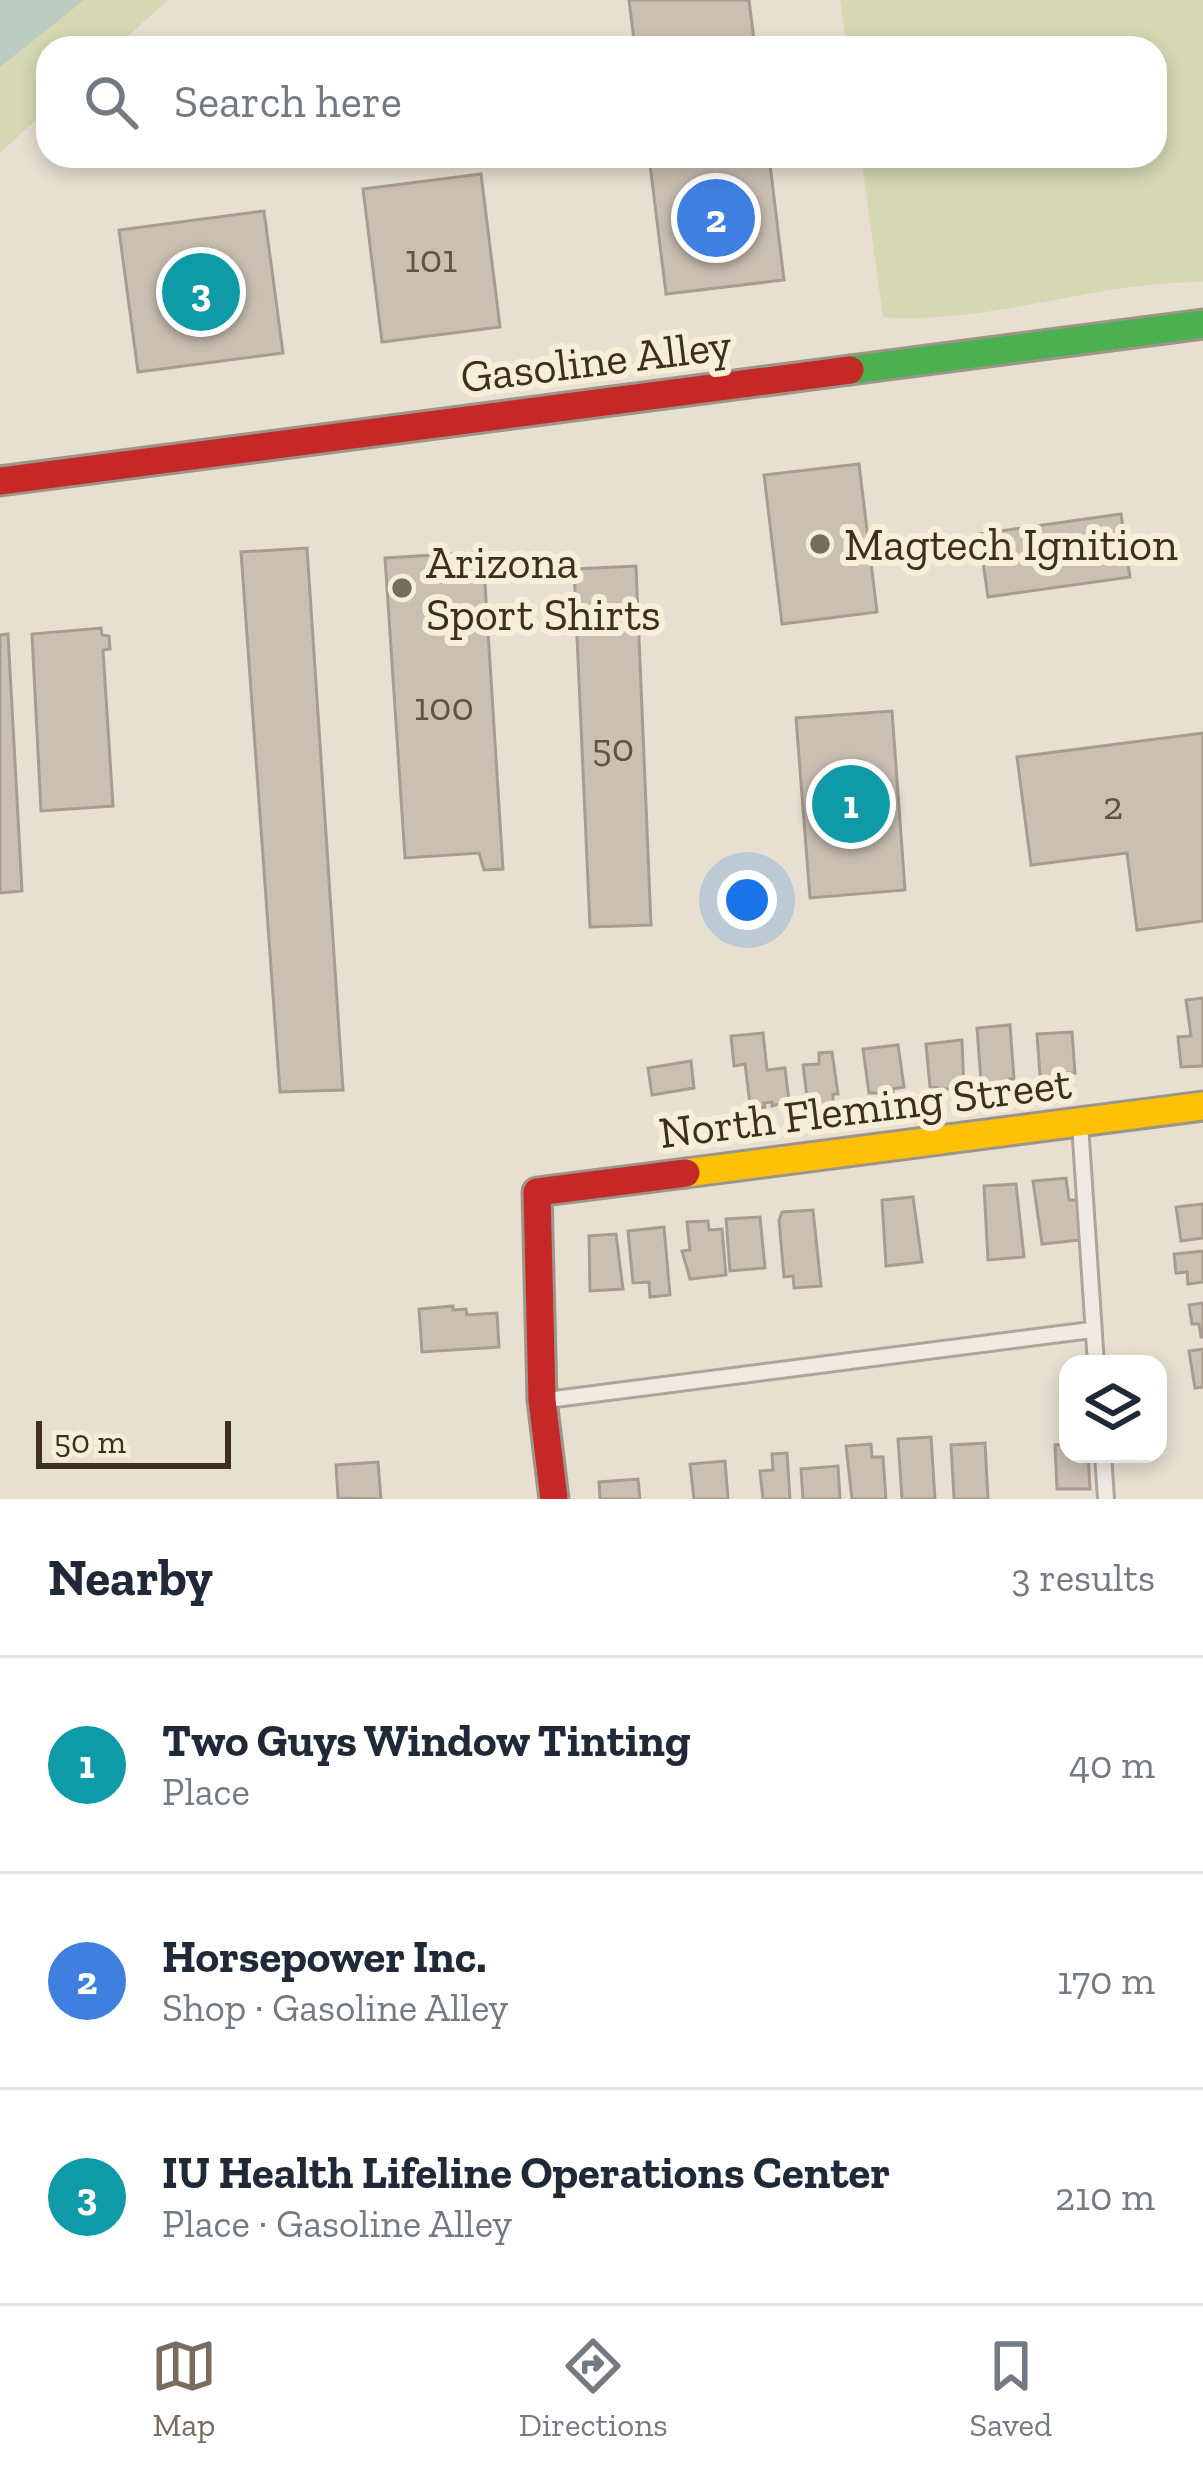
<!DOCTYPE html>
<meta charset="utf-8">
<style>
:root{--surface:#fff;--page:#f6f6f7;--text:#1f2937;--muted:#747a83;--line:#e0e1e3;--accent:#786c5e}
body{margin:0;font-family:"Zilla Slab",serif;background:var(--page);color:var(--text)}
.controls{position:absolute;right:36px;bottom:36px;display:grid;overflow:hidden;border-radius:24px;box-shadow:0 6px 18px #0003}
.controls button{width:108px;height:108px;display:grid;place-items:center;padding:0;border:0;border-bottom:3px solid var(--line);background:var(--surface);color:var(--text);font:60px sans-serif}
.scale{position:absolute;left:36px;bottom:30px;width:195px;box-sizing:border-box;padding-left:12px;border:6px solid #3d2e20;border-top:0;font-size:33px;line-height:42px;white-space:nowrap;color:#3d2e20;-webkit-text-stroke:9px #f7eed8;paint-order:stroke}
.you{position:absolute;left:747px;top:900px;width:42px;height:42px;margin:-30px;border:9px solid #fff;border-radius:50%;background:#1a73e8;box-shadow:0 0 0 18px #1a73e833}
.badge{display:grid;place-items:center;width:78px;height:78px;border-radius:50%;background:var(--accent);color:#fff;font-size:39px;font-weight:700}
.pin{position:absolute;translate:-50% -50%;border:6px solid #fff;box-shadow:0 3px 12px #0006}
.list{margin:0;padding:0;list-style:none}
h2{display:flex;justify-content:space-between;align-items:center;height:156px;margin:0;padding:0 48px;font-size:51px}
h2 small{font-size:39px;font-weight:400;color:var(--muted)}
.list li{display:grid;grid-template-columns:78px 1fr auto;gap:36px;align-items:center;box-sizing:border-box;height:216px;padding:0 48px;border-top:3px solid var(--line)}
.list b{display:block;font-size:45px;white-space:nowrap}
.list p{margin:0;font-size:39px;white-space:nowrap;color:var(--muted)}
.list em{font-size:39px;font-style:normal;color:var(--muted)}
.icon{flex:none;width:66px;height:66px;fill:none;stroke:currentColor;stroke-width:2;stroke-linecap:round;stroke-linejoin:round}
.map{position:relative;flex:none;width:1203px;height:1499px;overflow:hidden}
.search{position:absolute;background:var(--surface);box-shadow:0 6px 18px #0003;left:36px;right:36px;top:36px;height:132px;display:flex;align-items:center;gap:30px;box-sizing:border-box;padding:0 42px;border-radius:36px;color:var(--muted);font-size:45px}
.sheet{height:804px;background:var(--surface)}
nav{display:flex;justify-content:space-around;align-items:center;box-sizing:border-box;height:168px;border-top:3px solid var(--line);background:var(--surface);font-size:33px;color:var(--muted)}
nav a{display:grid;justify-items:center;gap:6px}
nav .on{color:var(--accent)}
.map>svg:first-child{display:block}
.green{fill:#d6d7b3}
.water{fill:#bcccc2}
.building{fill:#cbbfb2;stroke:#a89c90;stroke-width:3}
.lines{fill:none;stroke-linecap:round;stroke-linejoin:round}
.lane-casing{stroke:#ada599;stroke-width:20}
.fast-casing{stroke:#9c958a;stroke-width:33}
.slow-casing{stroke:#9c958a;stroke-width:33}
.jam-casing{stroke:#9c958a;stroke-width:33}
.lane{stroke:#efebe3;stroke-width:14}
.fast{stroke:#4caf50;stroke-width:27}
.slow{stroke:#ffc107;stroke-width:27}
.jam{stroke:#c62828;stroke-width:27}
.poi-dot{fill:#786c5e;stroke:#f7eed8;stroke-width:4.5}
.labels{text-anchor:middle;stroke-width:12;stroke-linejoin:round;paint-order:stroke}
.number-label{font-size:39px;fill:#605244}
.street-label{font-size:45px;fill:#3d2e20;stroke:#f7eed8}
.poi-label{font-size:45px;fill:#3d2e20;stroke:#f7eed8;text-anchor:start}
</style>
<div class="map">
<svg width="1203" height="1499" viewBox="0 0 1203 1499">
<rect width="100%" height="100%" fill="#e7e0d1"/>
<path class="green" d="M 0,0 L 168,0 L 115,48 L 48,48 L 48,109 L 0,153 Z
M 840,0 L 1203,0 L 1203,282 C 1096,281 991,325 883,317 L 861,156 L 1155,156 L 1155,48 L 847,48 Z"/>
<path class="water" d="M 0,0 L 84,0 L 0,67 Z"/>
<path class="building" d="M 629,0 L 749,0 L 755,48 L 635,48 Z
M 649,156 L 769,156 L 784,280 L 666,294 Z
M 481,174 L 500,327 L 382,342 L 363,189 Z
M 264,211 L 283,353 L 138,372 L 119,230 Z
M 859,464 L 877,612 L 782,624 L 764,475 Z
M 1121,514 L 1130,577 L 988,597 L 979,534 Z
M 307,548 L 343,1090 L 280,1092 L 241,552 Z
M 483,552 L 503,869 L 484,870 L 479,853 L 405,858 L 385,558 Z
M 636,566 L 651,925 L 590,927 L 574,569 Z
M 101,628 L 102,635 L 109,636 L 110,649 L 103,650 L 113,806 L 41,811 L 32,634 Z
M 8,634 L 22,891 L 0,893 L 0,635 Z
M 892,711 L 905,890 L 810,898 L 796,718 Z
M 1203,733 L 1203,921 L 1137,930 L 1127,853 L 1031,865 L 1017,757 Z
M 1203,998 L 1203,1066 L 1181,1067 L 1178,1037 L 1191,1036 L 1186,1000 Z
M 1010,1025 L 1014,1079 L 1010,1079 L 1010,1086 L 987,1088 L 986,1081 L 981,1081 L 977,1028 Z
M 1072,1032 L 1075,1073 L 1065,1073 L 1065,1079 L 1040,1076 L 1037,1034 Z
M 763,1033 L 767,1070 L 785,1068 L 789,1101 L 772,1106 L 772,1102 L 764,1103 L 765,1107 L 758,1108 L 758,1103 L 750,1104 L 745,1064 L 734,1066 L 731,1036 Z
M 962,1040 L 964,1091 L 930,1087 L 926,1044 Z
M 898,1045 L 904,1087 L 893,1089 L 893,1093 L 869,1093 L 863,1049 Z
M 832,1052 L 838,1094 L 833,1094 L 833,1105 L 808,1106 L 803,1065 L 819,1064 L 819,1053 Z
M 691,1061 L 694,1088 L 652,1095 L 648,1068 Z
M 1066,1178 L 1069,1200 L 1077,1200 L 1081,1240 L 1042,1244 L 1033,1181 Z
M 1016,1184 L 1024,1257 L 988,1260 L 984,1186 Z
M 913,1197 L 922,1262 L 886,1266 L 882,1200 Z
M 1203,1204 L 1203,1238 L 1181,1241 L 1176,1207 Z
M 813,1210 L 821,1286 L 794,1288 L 793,1276 L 784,1277 L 779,1220 L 782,1212 Z
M 760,1217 L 765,1268 L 730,1271 L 726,1219 Z
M 708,1221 L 709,1230 L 722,1229 L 726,1275 L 690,1279 L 682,1251 L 690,1250 L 687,1222 Z
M 664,1227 L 670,1295 L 650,1297 L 649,1282 L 633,1283 L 628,1231 Z
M 616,1234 L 623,1289 L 590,1291 L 589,1236 Z
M 1203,1251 L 1203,1282 L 1188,1284 L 1187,1272 L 1176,1273 L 1174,1254 Z
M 1203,1303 L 1203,1337 L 1201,1337 L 1199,1324 L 1192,1324 L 1189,1305 Z
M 453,1306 L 453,1310 L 466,1309 L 467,1315 L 497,1313 L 499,1347 L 422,1352 L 419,1309 Z
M 1203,1349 L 1203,1387 L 1195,1388 L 1189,1351 Z
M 931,1437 L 935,1499 L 902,1499 L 898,1439 Z
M 985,1443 L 988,1499 L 954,1499 L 951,1445 Z
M 871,1444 L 872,1457 L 883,1457 L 886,1499 L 852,1499 L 846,1446 Z
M 1068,1444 L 1068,1454 L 1088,1454 L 1090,1489 L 1057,1489 L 1055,1445 Z
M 787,1453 L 790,1499 L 763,1499 L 760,1471 L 773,1470 L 772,1454 Z
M 725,1461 L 728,1499 L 694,1499 L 690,1464 Z
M 378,1462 L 381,1499 L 338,1498 L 336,1465 Z
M 838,1466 L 840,1499 L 803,1499 L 801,1469 Z
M 638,1479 L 640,1499 L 600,1499 L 599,1482 Z"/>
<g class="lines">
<defs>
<path id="lane" d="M 1080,1124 L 1096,1364
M 547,1400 L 1091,1330
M 1103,1454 L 1106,1499"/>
<path id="fast" d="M 850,370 L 1203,324"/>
<path id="slow" d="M 686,1173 L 1203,1106"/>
<path id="jam" d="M 0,481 L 850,370
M 554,1499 L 542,1400 L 537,1192 L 686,1173"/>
</defs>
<use href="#lane" class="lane-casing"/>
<use href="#fast" class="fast-casing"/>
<use href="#slow" class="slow-casing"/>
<use href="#jam" class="jam-casing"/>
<use href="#lane" class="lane"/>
<use href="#fast" class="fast"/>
<use href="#slow" class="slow"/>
<use href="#jam" class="jam"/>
</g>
<g class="poi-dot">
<circle cx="820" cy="544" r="12"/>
<circle cx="402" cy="588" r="12"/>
</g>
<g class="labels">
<g class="number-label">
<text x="431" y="272">101</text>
<text x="444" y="720">100</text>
<text x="613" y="761">50</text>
<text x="1113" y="819">2</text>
</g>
<g class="street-label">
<text transform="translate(596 360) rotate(-7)" y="16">Gasoline Alley</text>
<text transform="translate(865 1107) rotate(-7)" y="16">North Fleming Street</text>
</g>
<g class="poi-label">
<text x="844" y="560">Magtech Ignition</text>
<text x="426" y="578">Arizona<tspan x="426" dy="52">Sport Shirts</tspan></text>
</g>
</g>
</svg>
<div class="controls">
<button><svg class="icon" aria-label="layers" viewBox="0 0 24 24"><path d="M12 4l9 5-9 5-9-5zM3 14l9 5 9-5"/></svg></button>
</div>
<div class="scale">50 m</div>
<div class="you"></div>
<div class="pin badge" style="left:851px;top:804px;background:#0f9aa8">1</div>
<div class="pin badge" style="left:716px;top:218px;background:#3f7fe0">2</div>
<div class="pin badge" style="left:201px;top:292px;background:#0f9aa8">3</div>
<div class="search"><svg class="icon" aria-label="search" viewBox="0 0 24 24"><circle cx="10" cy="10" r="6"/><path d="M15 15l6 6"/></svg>Search here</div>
</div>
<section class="sheet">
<h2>Nearby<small>3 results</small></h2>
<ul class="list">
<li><span class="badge" style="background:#0f9aa8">1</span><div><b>Two Guys Window Tinting</b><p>Place</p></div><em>40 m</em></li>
<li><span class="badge" style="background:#3f7fe0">2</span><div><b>Horsepower Inc.</b><p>Shop · Gasoline Alley</p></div><em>170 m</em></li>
<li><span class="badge" style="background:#0f9aa8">3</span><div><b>IU Health Lifeline Operations Center</b><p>Place · Gasoline Alley</p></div><em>210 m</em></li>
</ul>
</section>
<nav>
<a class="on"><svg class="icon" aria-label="map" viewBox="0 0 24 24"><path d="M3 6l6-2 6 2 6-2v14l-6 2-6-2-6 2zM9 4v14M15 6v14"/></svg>Map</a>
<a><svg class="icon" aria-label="directions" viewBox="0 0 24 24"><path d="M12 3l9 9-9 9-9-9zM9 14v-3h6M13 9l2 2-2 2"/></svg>Directions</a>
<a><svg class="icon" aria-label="saved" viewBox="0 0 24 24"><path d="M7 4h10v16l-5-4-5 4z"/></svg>Saved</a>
</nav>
